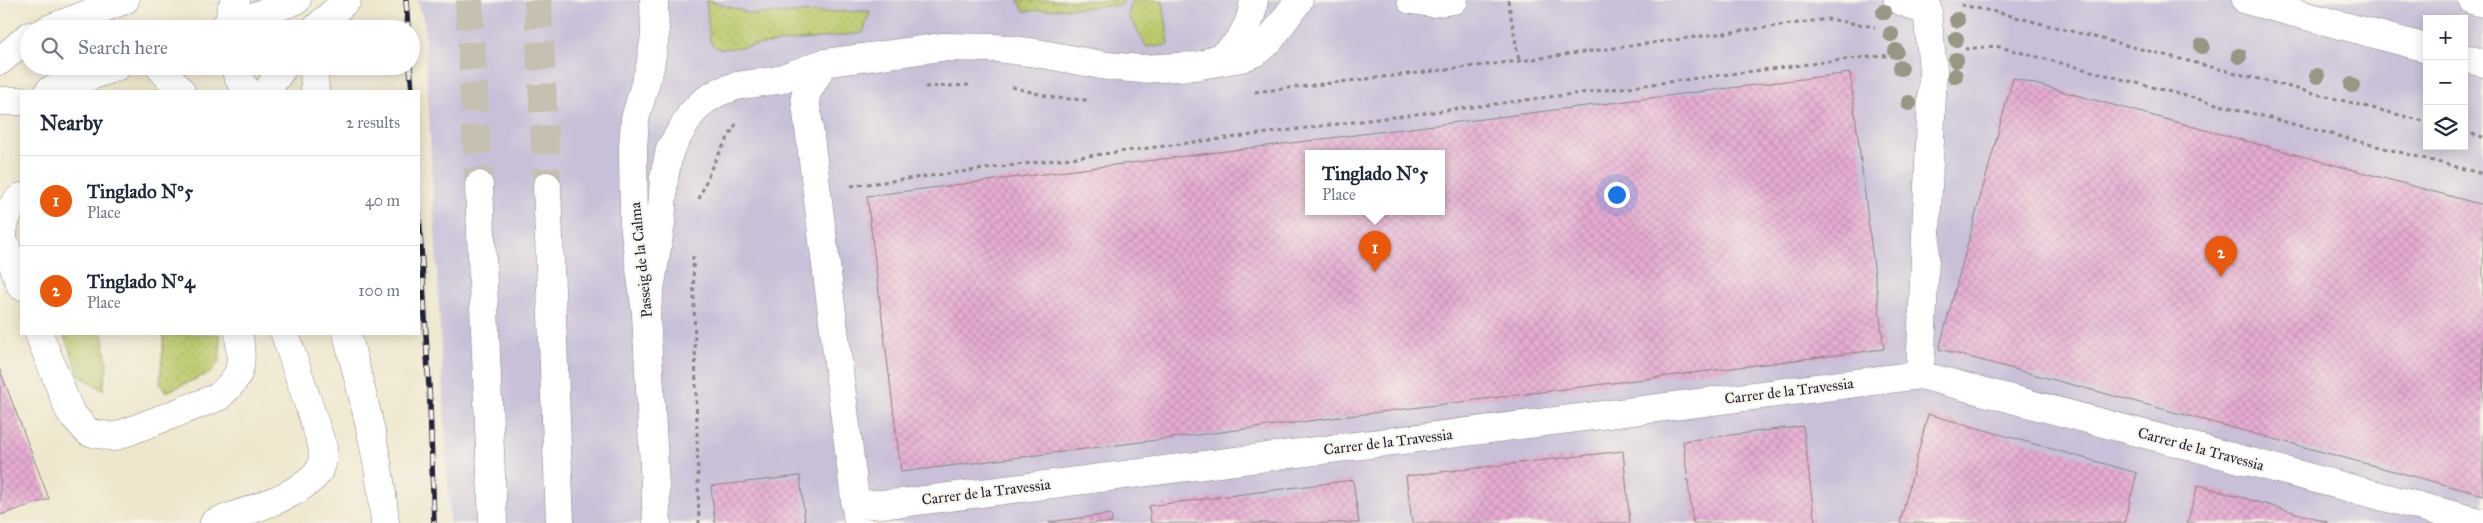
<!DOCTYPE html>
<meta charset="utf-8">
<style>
:root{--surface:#fff;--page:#f6f6f7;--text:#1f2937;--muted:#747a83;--line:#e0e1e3;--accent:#ea580c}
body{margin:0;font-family:"IM FELL Great Primer",serif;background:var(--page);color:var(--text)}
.controls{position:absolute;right:15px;top:15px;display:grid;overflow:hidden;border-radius:0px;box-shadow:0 2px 12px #0003}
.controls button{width:45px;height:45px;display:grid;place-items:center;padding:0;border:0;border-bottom:1px solid var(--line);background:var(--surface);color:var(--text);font:25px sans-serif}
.you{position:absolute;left:1616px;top:194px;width:18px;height:18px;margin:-12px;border:4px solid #fff;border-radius:50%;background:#1a73e8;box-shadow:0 0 0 8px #1a73e833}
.badge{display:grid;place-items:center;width:32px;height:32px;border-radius:50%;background:var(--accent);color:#fff;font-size:16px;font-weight:700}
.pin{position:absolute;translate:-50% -41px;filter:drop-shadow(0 1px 2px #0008)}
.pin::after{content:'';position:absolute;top:26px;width:18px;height:15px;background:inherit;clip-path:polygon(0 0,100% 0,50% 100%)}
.popup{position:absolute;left:1305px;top:150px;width:140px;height:65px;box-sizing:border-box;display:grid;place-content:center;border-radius:0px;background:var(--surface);filter:drop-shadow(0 1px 4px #0005);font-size:16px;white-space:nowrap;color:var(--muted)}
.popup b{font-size:19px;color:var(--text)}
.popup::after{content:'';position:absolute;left:50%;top:100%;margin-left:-10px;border:10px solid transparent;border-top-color:var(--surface)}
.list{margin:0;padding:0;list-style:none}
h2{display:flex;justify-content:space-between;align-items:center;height:65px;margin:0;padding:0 20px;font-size:21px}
h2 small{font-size:16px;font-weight:400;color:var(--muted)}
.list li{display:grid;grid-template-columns:32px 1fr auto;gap:15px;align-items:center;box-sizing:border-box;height:90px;padding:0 20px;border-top:1px solid var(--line)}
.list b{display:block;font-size:19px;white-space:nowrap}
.list p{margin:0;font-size:16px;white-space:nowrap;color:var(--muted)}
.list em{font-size:16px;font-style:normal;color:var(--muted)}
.icon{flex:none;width:28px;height:28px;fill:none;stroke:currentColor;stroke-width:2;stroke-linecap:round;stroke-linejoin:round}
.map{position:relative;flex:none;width:2483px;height:523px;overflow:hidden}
.search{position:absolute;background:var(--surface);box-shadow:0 2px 12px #0003;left:20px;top:20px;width:400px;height:55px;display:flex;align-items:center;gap:12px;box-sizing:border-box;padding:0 18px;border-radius:28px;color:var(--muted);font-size:19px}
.panel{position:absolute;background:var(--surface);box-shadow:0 2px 12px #0003;left:20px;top:90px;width:400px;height:245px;border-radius:0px}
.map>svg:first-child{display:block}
.industrial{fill:#c8bfd8;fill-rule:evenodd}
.grass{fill:url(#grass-dots);stroke:#6f7653}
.building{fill:url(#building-cross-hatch);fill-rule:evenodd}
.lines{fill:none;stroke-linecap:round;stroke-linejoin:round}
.minor-tunnel{stroke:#c6c0b0;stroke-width:28;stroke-dasharray:28 14;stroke-linecap:butt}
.minor-casing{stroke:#888484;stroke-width:29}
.path{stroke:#888484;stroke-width:3;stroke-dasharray:4 4;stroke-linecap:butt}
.minor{stroke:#fff;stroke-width:28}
.rail-casing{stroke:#22223b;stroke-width:5.5}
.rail{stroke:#f7f3e8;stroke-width:4;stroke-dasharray:11;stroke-linecap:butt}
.tree{fill:#989684}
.labels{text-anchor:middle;stroke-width:4;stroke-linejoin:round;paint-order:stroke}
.street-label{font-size:15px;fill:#22223b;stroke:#f7f3e8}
</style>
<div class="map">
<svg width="2483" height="523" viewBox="0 0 2483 523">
<defs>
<pattern id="grass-dots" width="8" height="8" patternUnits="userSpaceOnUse" patternTransform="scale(1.25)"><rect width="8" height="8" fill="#bcc96b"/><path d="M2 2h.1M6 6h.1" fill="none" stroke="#a1ac5e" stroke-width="1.8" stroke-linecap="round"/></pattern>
<pattern id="building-cross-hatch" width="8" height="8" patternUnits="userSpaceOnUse" patternTransform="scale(1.25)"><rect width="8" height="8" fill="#e6acd2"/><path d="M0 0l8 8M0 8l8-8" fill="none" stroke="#c594b5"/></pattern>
</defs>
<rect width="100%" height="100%" fill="#f7f3e8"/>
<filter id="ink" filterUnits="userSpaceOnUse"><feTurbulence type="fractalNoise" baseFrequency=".02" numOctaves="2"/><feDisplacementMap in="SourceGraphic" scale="10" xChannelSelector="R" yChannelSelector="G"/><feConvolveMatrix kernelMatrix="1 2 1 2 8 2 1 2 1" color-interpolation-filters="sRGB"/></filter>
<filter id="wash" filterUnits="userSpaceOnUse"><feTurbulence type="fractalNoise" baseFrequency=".0096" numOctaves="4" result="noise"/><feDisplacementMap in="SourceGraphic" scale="20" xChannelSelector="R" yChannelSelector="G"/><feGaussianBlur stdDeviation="1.12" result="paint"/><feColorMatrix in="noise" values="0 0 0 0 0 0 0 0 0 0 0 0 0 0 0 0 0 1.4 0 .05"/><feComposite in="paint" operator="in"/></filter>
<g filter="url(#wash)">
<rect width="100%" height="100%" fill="#efe7cd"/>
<path class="industrial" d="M 417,0 L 2483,0 L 2483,523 L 450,523 L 424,22 ZM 2427,19 L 2464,19 L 2464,146 L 2427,146 ZM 1309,153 L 1441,153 L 1441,211 L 1309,211 Z"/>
<path class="grass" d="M 706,0 L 752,14 L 870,11 L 863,33 L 723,49 L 714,47 L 710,41 Z
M 1018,0 L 1124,0 L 1121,5 L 1024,11 Z
M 1133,0 L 1163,0 L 1169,45 L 1147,47 L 1128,14 Z
M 70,334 L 103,334 L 107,364 L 103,390 L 80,376 L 64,336 Z
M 164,334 L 220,334 L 220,360 L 210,373 L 166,392 L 160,384 Z"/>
<g id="blocks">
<path class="building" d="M 1850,73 L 1884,349 L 901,472 L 867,196 ZM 1309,153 L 1441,153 L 1441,211 L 1309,211 Z
M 2013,78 L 2483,205 L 2483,495 L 1939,349 Z
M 0,370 L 49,499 L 0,515 Z
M 1928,414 L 2137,473 L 2124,523 L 1900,523 Z
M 1803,426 L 1815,523 L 1693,523 L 1683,441 Z
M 1623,451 L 1630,523 L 1412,523 L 1406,476 Z
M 800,476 L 805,523 L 715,523 L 711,486 Z
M 1353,480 L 1359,523 L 1151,523 L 1149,506 Z
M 2198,485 L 2328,522 L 2328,523 L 2187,523 Z
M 1111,514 L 1112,523 L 1049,523 L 1049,522 Z"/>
</g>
</g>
<g filter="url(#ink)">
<use href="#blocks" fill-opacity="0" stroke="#888484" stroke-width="1"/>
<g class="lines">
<path class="minor-tunnel" d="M 469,0 L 479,185
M 538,0 L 547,186"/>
<defs>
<path id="minor" d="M 654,0 L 655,35 L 650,67 L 635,119 L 633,149 L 634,224 L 646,314 L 657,523
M 1411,0 L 1432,3 L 1454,0
M 1898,0 L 1928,12
M 2246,0 L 2427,48
M 2472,0 L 2483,3
M 48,29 L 125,0
M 221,29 L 297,0
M 228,29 L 231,9 L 236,0
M 315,29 L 347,0
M 2464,58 L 2483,63
M 0,61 L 29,36
M 1211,61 C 1237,52 1251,26 1254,0
M 824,63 L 805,96 L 858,523
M 159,66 L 181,91
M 234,66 L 238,77 L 247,91
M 314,66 L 315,91
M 49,91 L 118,66
M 267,91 L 284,66
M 0,101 L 21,101
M 479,185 L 493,523
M 547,186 L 560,523
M 0,231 L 21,286
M 3,239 C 3,223 8,208 21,197
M 646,314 L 661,223 L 664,178 L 670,149 L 691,114 L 704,101 L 719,92 L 736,86 L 778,80 L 824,63 L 942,47 L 996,48 L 1037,53 L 1107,66 L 1142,69 L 1195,66 L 1242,58 L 1256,52 L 1270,40 L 1299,0
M 39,334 L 70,412 L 88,432 L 114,437 L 218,397 C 244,375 242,366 239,334
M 347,334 C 363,397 380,458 385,523
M 1920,375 L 1933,70 L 1926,0
M 855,505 L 901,503 L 1920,375 L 2483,523
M 214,523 C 241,512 313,494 322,464 C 323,459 322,453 323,448 L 285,334"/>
</defs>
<use href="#minor" class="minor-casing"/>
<path class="path" d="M 1508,0 L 1519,61
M 1961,5 L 1996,12 L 2427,122
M 1965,49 L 1996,46 L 2483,174
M 925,87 L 971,85
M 1012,87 L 1055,98 L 1087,100
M 1255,92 L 1519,61 L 1828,19 L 1875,27
M 2464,132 L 2483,137
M 851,186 L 1856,58 L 1897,55
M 699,199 L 713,164 L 736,124
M 693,256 L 699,523"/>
<use href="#minor" class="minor"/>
<defs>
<path id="rail" d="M 406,0 L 408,29
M 410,66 L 412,91
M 419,213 L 430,405 L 434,523"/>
</defs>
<use href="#rail" class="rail-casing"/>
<use href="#rail" class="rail"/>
</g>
<g class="tree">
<circle cx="1884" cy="12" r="8"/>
<circle cx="1957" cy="20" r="8"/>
<circle cx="1891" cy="34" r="8"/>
<circle cx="1956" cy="39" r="8"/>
<circle cx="2202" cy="46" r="8"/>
<circle cx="1896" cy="51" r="8"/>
<circle cx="2239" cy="56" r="8"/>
<circle cx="1956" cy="60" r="8"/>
<circle cx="1901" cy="68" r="8"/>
<circle cx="1955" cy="76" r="8"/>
<circle cx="2317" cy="76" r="8"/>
<circle cx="2352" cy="85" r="8"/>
<circle cx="1909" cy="103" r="8"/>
</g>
</g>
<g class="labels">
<g class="street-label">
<text transform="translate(641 260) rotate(-96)" y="5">Passeig de la Calma</text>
<text transform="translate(1789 391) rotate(-7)" y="5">Carrer de la Travessia</text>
<text transform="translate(1388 442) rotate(-7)" y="5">Carrer de la Travessia</text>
<text transform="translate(2201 449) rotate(15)" y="5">Carrer de la Travessia</text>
<text transform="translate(986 492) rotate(-7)" y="5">Carrer de la Travessia</text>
</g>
</g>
</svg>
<div class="controls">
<button>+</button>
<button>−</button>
<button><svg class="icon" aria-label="layers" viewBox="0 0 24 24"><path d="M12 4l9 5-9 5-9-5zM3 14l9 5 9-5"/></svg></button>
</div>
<div class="you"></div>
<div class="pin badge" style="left:1375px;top:272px">1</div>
<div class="popup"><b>Tinglado Nº5</b>Place</div>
<div class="pin badge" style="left:2221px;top:277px">2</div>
<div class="search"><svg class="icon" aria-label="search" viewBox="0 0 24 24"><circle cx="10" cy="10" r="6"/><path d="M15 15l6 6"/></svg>Search here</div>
<section class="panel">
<h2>Nearby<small>2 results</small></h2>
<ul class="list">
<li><span class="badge">1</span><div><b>Tinglado Nº5</b><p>Place</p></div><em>40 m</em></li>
<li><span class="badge">2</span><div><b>Tinglado Nº4</b><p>Place</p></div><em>100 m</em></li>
</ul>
</section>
</div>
